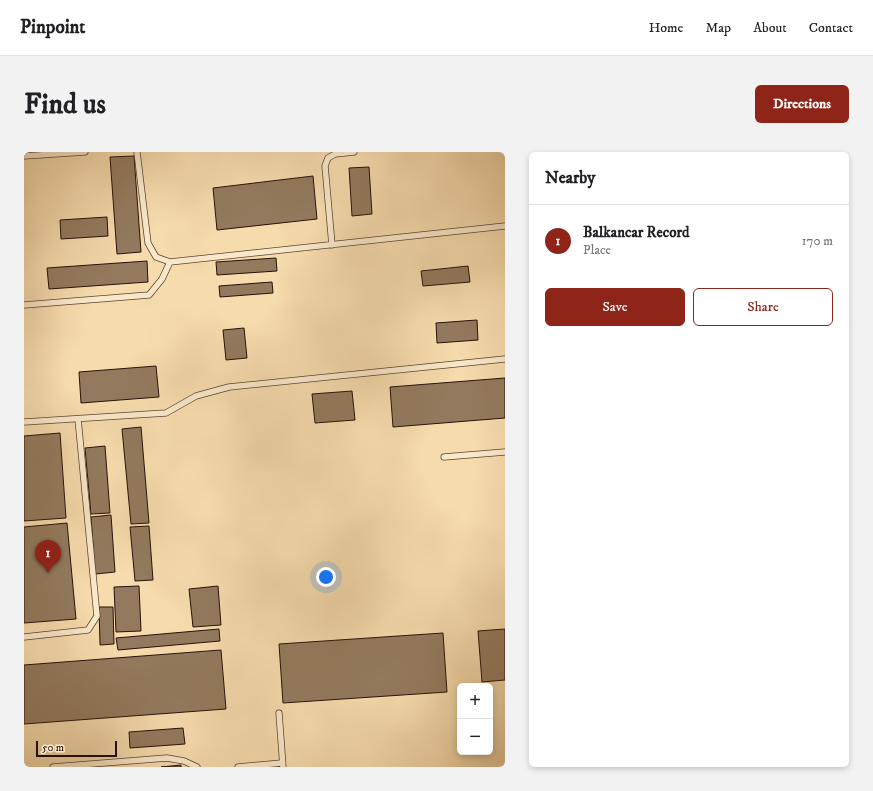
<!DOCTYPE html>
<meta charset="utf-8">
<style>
:root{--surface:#fff;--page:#f2f2f2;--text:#202124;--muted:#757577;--line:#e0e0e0;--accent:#8f2418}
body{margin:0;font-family:"IM FELL DW Pica",serif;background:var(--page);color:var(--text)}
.controls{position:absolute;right:12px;bottom:12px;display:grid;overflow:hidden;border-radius:6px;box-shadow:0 2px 6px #0003}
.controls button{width:36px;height:36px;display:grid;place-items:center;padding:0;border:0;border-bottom:1px solid var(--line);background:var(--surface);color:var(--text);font:20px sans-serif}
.scale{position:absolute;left:12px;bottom:10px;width:81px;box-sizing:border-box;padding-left:4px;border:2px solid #271108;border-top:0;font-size:11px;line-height:14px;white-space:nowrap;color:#271108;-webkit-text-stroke:3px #f9e8ca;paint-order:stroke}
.you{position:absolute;left:302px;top:425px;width:14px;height:14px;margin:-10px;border:3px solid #fff;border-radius:50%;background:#1a73e8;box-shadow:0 0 0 6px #1a73e833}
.badge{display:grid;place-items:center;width:26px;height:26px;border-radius:50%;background:var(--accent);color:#fff;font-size:13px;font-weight:700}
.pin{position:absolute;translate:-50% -33px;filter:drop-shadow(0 1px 2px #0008)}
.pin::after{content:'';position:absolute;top:21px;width:14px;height:12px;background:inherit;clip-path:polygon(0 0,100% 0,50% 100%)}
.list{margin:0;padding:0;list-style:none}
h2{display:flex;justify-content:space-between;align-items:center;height:52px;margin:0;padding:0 16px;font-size:17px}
h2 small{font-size:13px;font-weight:400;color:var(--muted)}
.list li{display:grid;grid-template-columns:26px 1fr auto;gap:12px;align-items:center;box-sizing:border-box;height:72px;padding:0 16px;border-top:1px solid var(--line)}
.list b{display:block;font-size:15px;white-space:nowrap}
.list p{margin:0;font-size:13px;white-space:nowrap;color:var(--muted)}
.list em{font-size:13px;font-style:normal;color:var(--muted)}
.actions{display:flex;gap:8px;padding:12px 16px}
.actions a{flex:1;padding:9px 0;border:1px solid var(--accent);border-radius:6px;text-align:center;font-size:14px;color:var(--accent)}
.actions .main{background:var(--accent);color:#fff}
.map{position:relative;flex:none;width:481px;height:615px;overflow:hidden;border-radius:6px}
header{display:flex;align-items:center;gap:24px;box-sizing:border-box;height:56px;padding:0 20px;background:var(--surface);border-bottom:1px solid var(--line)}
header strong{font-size:19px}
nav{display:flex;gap:22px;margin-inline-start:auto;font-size:14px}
.intro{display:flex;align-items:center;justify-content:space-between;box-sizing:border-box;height:96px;padding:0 24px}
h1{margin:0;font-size:28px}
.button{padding:10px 18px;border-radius:6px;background:var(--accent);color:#fff;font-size:14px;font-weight:700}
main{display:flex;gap:24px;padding:0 24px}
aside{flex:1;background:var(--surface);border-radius:6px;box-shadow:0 2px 6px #0003}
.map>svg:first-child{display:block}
.building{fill:#937a5e;stroke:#271108}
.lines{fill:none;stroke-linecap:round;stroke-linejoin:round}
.lane-casing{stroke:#5b4431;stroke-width:7}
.lane{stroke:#f9e8ca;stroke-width:5.5}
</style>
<header>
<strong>Pinpoint</strong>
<nav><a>Home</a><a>Map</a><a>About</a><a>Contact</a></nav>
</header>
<div class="intro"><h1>Find us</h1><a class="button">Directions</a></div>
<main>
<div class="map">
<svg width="481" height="615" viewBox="0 0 481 615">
<rect width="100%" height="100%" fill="#f6dbad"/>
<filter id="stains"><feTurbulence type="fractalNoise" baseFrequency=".005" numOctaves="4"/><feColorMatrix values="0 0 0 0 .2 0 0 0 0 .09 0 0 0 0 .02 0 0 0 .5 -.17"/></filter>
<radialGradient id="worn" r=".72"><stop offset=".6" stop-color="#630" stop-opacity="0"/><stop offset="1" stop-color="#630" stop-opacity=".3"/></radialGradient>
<path class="building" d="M 110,4 L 117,100 L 93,102 L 86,5 Z
M 345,15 L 348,62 L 328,64 L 325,16 Z
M 289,24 L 293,67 L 193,78 L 189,36 Z
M 83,65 L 84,84 L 37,87 L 36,68 Z
M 252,106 L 253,119 L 193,123 L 192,110 Z
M 123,109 L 124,130 L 25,137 L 23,116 Z
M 444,114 L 446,130 L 399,134 L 397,119 Z
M 248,130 L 249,141 L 196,145 L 195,134 Z
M 453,168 L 454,188 L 413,191 L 412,171 Z
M 220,176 L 223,206 L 202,208 L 199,178 Z
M 132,214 L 135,245 L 57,251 L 55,220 Z
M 481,226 L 481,266 L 369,275 L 366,235 Z
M 328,239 L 331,268 L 291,271 L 288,242 Z
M 117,275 L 125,371 L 107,372 L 98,277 Z
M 36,281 L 42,366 L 0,369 L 0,284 Z
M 81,294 L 86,361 L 67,362 L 61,296 Z
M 87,363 L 91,420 L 71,422 L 67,365 Z
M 43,371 L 52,467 L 0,471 L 0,375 Z
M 125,374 L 129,428 L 111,429 L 106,375 Z
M 115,434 L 117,479 L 92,480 L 90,435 Z
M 194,434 L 197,473 L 169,475 L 165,437 Z
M 75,455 L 89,455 L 90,492 L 76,493 Z
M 195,477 L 196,489 L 94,498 L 92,486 Z
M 481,477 L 481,528 L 458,530 L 454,479 Z
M 419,481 L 423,540 L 259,551 L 255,492 Z
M 197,498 L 202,557 L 0,572 L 0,513 Z
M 159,576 L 161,592 L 106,596 L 105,580 Z
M 157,613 L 157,615 L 137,615 Z"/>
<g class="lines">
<defs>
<path id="lane" d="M 113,0 L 124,91 L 132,105 L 146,110
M 0,4 L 61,0
M 308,93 L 301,14 L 304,6 L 311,2 L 330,0
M 0,153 L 125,143 L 138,127 L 146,110 L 481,74
M 0,270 L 142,261 L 172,244 L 205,235 L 481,207
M 420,305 L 481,300
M 0,485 L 64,478 L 73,464 L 54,267
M 255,561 L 259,615
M 29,615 L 143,606 L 160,609 L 173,615
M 214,615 L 258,611"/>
</defs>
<use href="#lane" class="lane-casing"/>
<use href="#lane" class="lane"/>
</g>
<rect width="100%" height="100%" filter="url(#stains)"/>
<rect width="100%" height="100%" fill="url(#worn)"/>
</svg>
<div class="controls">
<button>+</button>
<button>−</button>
</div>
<div class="scale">50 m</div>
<div class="you"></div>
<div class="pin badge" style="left:24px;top:421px">1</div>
</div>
<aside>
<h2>Nearby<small></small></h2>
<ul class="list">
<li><span class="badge">1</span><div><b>Balkancar Record</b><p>Place</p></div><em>170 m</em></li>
</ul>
<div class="actions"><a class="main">Save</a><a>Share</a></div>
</aside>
</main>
